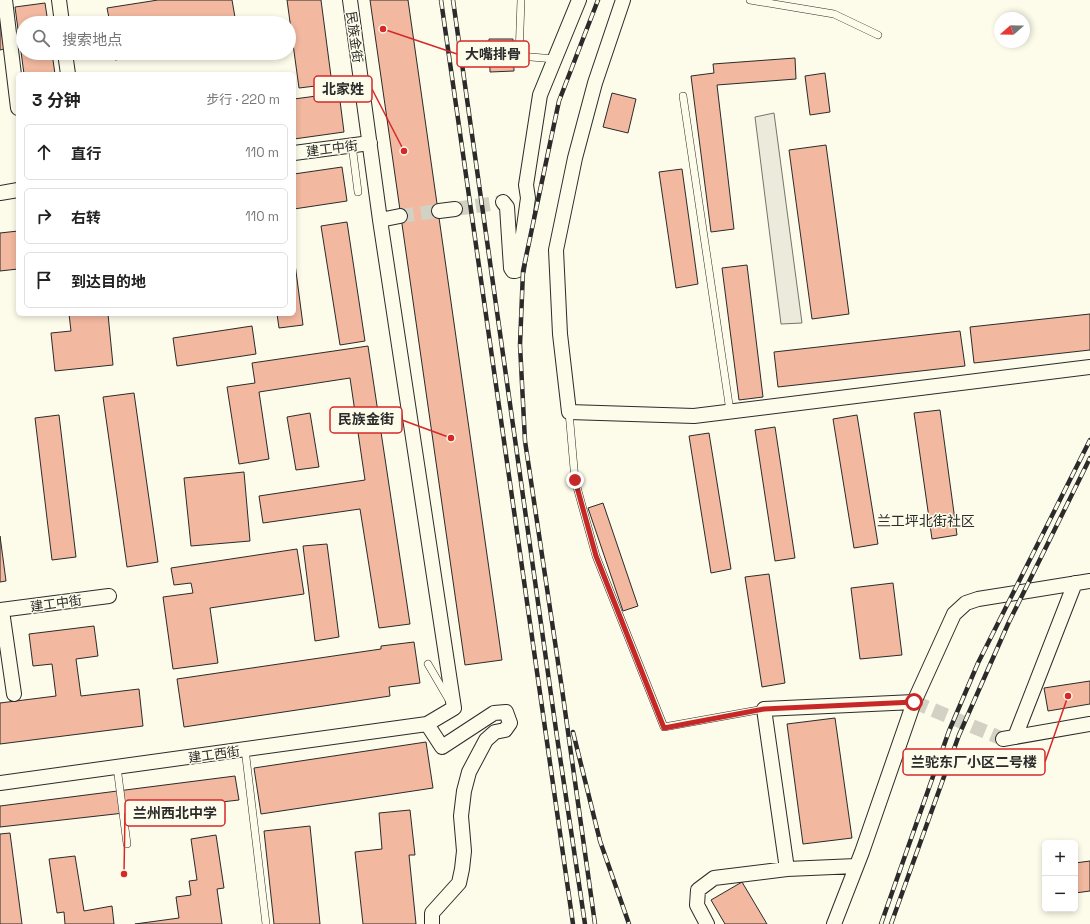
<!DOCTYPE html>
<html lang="zh">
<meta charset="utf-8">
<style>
:root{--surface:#fff;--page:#f2f2f2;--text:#222;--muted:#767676;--line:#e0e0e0}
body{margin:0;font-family:"Space Grotesk","Noto Sans SC",sans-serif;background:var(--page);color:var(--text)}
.controls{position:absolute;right:12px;bottom:12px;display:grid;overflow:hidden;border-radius:6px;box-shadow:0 2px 6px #0003}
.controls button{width:36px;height:36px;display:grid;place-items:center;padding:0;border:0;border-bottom:1px solid var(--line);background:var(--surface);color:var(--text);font:20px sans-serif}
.compass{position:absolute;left:994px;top:12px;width:36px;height:36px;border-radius:50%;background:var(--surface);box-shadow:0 2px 6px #0003;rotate:250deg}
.stop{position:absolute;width:12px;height:12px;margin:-9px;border:3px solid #c62828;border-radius:50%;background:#fff}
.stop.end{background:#c62828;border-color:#fff;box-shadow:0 1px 4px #0008}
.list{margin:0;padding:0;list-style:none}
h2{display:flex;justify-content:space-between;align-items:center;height:52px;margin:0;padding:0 16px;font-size:17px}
h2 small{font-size:13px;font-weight:400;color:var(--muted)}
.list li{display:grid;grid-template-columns:26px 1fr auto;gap:12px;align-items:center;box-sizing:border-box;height:56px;margin:0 8px 8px;padding:0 8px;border:1px solid var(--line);border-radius:6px}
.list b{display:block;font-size:15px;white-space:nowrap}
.list em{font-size:13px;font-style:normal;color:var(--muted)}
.icon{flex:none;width:22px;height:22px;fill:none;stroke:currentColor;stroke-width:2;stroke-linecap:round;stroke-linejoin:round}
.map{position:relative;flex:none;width:1090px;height:924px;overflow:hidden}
.search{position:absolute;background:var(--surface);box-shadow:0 2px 6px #0003;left:16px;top:16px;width:280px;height:44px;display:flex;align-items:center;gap:10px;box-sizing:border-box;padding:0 14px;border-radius:22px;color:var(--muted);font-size:15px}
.panel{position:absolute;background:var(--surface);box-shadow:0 2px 6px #0003;left:16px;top:72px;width:280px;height:244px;border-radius:6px}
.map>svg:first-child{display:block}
.green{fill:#ecebdb;stroke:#74746e}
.building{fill:#f2b8a0;stroke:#2b2b2b}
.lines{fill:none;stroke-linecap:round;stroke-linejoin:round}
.minor-tunnel{stroke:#d3d1c4;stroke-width:14;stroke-dasharray:14 7;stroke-linecap:butt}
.service-casing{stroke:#2b2b2b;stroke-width:8}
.minor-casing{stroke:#2b2b2b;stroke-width:16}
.service{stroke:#fdfbea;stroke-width:7}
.minor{stroke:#fdfbea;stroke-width:14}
.rail-casing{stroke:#2b2b2b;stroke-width:4.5}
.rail{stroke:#fdfbea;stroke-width:3;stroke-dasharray:9;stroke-linecap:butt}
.route{stroke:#c62828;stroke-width:5}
.labels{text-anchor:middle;stroke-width:3;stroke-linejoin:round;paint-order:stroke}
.street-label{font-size:13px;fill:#2b2b2b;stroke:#fdfbea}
.neighbourhood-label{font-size:14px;fill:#2b2b2b;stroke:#fdfbea}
.leader{fill:none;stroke:#d62828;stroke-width:1.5}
.callout-dot{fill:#d62828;stroke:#fdfbea;stroke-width:1.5}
.callout{fill:#fdfbea;stroke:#d62828;stroke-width:1.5}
.callout-label{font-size:14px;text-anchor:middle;font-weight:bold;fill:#2b2b2b}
</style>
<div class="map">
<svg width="1090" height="924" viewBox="0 0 1090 924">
<rect width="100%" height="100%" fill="#fdfbea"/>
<path class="green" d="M 774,113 L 802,323 L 781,324 L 755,117 Z"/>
<path class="building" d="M 158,0 L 232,0 L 236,23 L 110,23 L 107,8 Z
M 287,0 L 321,0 L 332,84 L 299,88 Z
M 370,0 L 408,0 L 502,660 L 465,665 Z
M 45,3 L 48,23 L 23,23 L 23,53 L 52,53 L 55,74 L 24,74 L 15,7 Z
M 0,19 L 4,49 L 0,50 Z
M 489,39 L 513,39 L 514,71 L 490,72 Z
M 114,53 L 159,53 L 115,60 Z
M 795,58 L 796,79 L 717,85 L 734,229 L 711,232 L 691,76 L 714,73 L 713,64 Z
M 825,73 L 830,112 L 810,115 L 805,76 Z
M 339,93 L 344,132 L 294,139 L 294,99 Z
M 612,93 L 636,99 L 628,133 L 603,127 Z
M 826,145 L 849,314 L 812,319 L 789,150 Z
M 342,167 L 347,201 L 294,209 L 294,174 Z
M 682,169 L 698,284 L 676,288 L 659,172 Z
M 347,222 L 365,341 L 340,345 L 321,226 Z
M 18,231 L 18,269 L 0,271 L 0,233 Z
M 294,256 L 303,325 L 279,328 L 277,314 L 294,314 Z
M 747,265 L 763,397 L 739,400 L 722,268 Z
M 69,314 L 108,314 L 113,365 L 55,371 L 51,333 L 71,331 Z
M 1090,314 L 1090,350 L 974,363 L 970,327 Z
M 252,326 L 256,354 L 177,366 L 173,338 Z
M 960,331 L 965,366 L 778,387 L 774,352 Z
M 368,346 L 410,624 L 379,628 L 360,509 L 263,523 L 259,496 L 365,480 L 350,378 L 259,392 L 269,459 L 239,464 L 227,387 L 255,383 L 252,363 Z
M 134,393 L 158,562 L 127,567 L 103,397 Z
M 940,410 L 957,535 L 932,539 L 914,413 Z
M 310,413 L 319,467 L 296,470 L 287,417 Z
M 59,415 L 76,557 L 52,560 L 35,418 Z
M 857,415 L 878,544 L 854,548 L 833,419 Z
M 775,427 L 795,558 L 775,561 L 755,430 Z
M 709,433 L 731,569 L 711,573 L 689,436 Z
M 244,472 L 250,541 L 191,546 L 184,478 Z
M 603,503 L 638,606 L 623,611 L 588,508 Z
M 0,536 L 6,581 L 0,582 Z
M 327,544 L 339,637 L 315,641 L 303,546 Z
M 297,549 L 304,594 L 210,608 L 218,663 L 173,669 L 163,597 L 193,593 L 191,583 L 174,585 L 171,568 Z
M 769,574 L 785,683 L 762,687 L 745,577 Z
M 893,583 L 902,655 L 860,659 L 851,588 Z
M 94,626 L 98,656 L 76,659 L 81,696 L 139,689 L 143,726 L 0,744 L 0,703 L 56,696 L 52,664 L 33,666 L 29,634 Z
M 414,642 L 420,683 L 389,687 L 390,696 L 184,727 L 177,679 L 381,649 L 381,646 Z
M 1090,681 L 1090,704 L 1048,711 L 1044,688 Z
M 835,718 L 852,838 L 803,844 L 787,724 Z
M 426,742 L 433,788 L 261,814 L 254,768 Z
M 235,776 L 239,800 L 0,827 L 0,806 Z
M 410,810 L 415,855 L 409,855 L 416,924 L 363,924 L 355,852 L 382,849 L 379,813 Z
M 310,826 L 320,924 L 274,924 L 264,831 Z
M 10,833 L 22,924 L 0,924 L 0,834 Z
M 216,835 L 224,888 L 217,889 L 222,924 L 135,924 L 179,918 L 176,897 L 191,895 L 189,881 L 197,880 L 191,839 Z
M 75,856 L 84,911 L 112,906 L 114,924 L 65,924 L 64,912 L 57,913 L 49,859 Z
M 1090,861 L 1090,891 L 1075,893 L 1075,863 Z
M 742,882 L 767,924 L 725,924 L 711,900 Z"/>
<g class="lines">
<path class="minor-tunnel" d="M 455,209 L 503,202
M 400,216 L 439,211
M 914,702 L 1003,739"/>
<defs>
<path id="service" d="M 521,0 L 519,56 L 555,59
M 750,0 L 834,14 L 878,35
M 683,96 L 730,411
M 352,145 L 358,192
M 569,412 L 575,480 L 596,556 L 664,727 L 764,709
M 428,664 L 449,700
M 245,749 L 266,924
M 117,767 L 127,844"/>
<path id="minor" d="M 5,0 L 18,108
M 59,0 L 62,23
M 623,0 L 595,83 L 575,158 L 556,250 L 560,334 L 569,412 L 694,416 L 1090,367
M 65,53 L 68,74
M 294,153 L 370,143
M 0,193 L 18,190
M 503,202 L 507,207 L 511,268 L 513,271 L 515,271 L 518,270 L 528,198 L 526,185 L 540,95 L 579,0
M 439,211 L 455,209
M 380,220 L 400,216
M 0,610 L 109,596
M 2,611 L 14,694
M 427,724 L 442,747 L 494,713 L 506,712 L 510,723 L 505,730 L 495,732 L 486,740 L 469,772 L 464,791 L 461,816 L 464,851 L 462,869 L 459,883 L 432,913 L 432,924
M 1015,737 L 1075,583
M 1003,739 L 1090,724
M 0,783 L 427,724 L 454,708 L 380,220 L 350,0
M 787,869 L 856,866
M 707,924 L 697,905 L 698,890 L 714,878 L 787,869 L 764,709 L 914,702 L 954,614 L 966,603 L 978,599 L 1090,581
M 834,924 L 862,852 L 914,702"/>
</defs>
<use href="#service" class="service-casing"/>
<use href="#minor" class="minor-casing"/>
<use href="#service" class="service"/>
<use href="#minor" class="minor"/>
<defs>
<path id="rail" d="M 441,0 L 573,924
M 453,0 L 557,737 L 585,924
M 573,732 L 600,841 L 629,924
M 595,924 L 562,689 L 525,441 L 520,345 L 523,271 L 559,101 L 598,0
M 881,924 L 949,731 L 978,663 L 1090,440
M 891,924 L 959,735 L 1008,624 L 1090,458"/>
</defs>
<use href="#rail" class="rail-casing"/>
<use href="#rail" class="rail"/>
</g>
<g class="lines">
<path class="route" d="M 575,480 L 596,556 L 664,728 L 764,709 L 914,702"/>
</g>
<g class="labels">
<g class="street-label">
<text transform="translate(355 37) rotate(82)" y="5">民族金街</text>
<text transform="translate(332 148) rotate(-7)" y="5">建工中街</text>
<text transform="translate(56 603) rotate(-8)" y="5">建工中街</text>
<text transform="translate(214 754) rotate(-8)" y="5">建工西街</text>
</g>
<g class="neighbourhood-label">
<text x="926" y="526">兰工坪北街社区</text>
</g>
</g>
<path class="leader" d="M383 29L457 54M404 151L372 89M451 438L402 420M1068 696L1045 762M124 874L125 813"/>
<g class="callout-dot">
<circle cx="383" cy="29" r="4"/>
<circle cx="404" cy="151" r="4"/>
<circle cx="451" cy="438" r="4"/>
<circle cx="1068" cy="696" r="4"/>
<circle cx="124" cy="874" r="4"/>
</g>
<g class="callout">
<rect x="457" y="41" width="72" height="26" rx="4"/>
<rect x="314" y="76" width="58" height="26" rx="4"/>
<rect x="330" y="407" width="72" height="26" rx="4"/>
<rect x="903" y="749" width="142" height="26" rx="4"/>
<rect x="125" y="800" width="100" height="26" rx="4"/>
</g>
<g class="callout-label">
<text x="493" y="59">大嘴排骨</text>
<text x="343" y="94">北家姓</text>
<text x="366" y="424">民族金街</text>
<text x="974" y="767">兰驼东厂小区二号楼</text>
<text x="175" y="818">兰州西北中学</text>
</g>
</svg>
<div class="controls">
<button>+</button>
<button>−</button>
</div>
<svg class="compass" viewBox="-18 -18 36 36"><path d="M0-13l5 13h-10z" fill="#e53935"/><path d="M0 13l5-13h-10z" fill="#767676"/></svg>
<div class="stop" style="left:914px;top:702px"></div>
<div class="stop end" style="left:575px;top:480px"></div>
<div class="search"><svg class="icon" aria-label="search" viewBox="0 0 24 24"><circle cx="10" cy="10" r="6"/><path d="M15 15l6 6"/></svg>搜索地点</div>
<section class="panel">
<h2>3 分钟<small>步行 · 220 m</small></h2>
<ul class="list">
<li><svg class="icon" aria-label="ahead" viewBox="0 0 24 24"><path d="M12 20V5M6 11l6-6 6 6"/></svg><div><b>直行</b></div><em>110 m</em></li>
<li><svg class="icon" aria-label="right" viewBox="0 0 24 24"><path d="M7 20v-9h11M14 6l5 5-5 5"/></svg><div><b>右转</b></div><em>110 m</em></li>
<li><svg class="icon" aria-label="arrive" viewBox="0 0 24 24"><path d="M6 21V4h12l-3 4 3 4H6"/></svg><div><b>到达目的地</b></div></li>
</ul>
</section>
</div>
